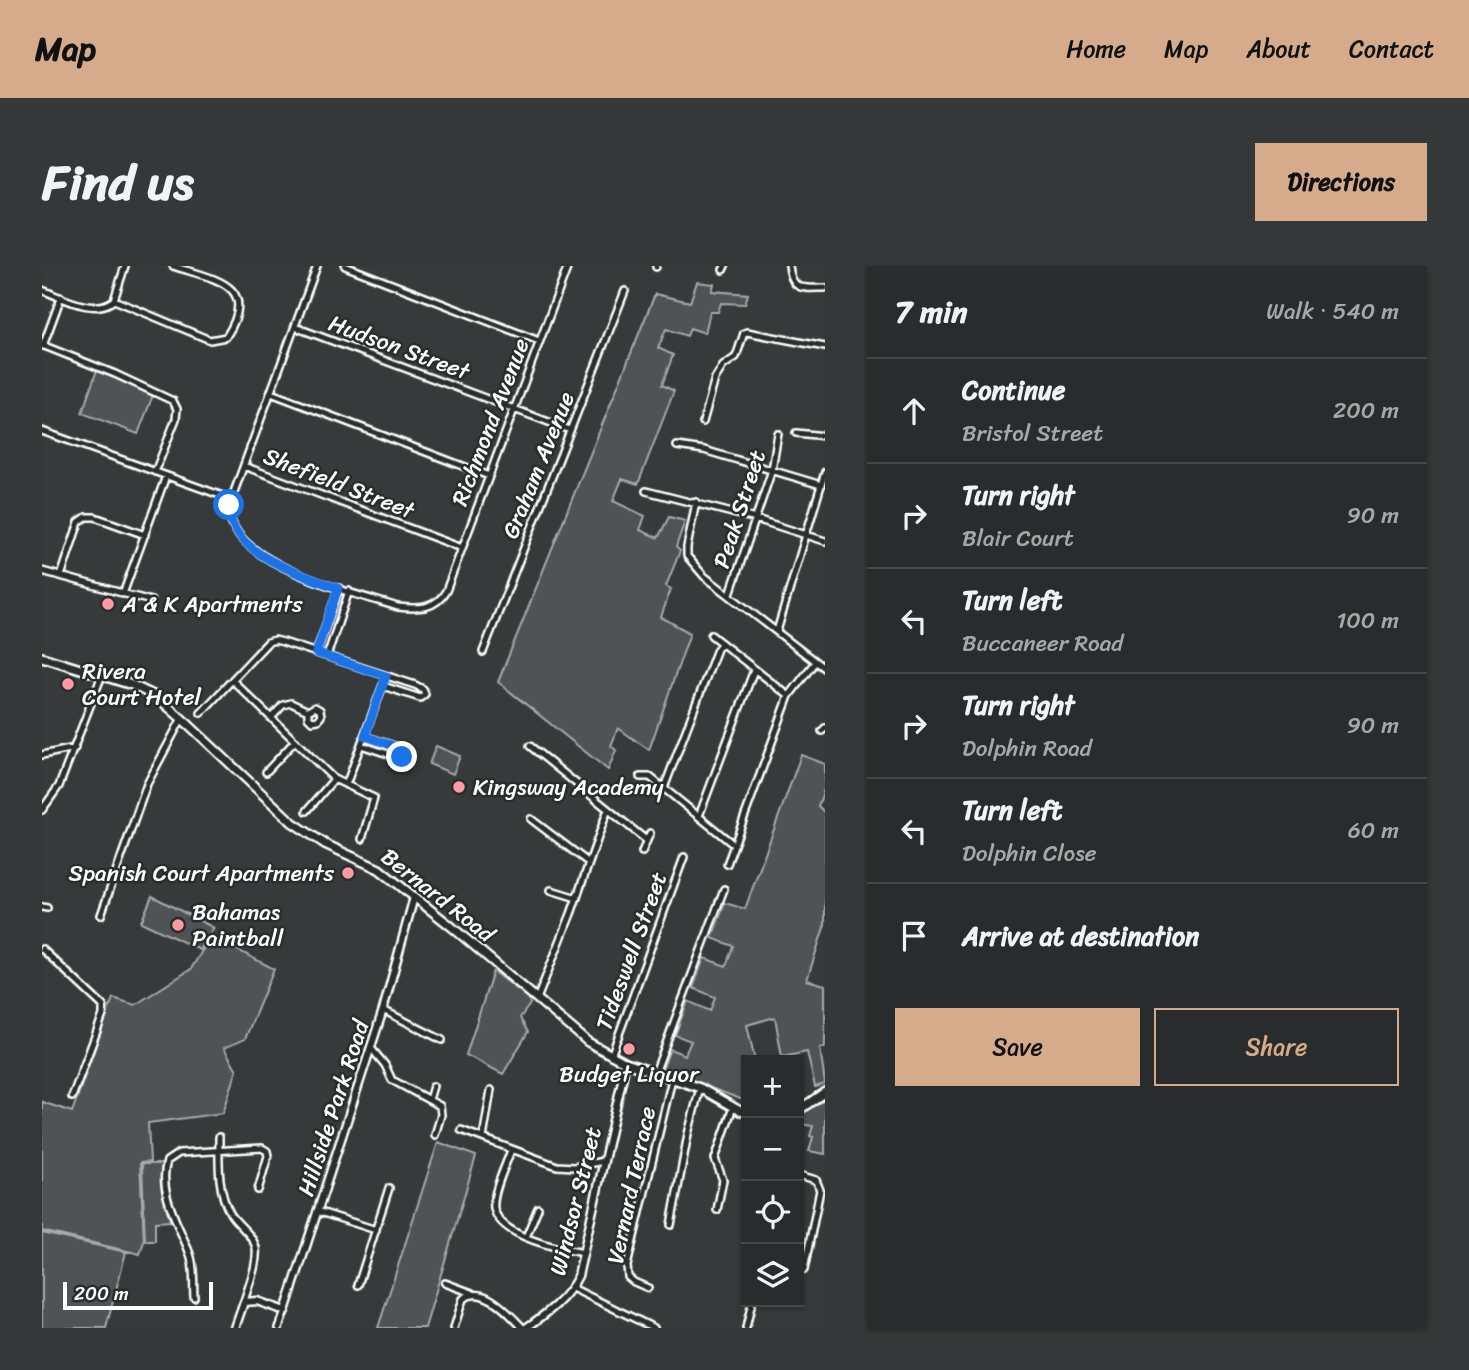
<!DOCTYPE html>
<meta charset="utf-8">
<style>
:root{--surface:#292c2c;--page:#353838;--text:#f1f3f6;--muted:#a5a7a9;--line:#454848;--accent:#d6ab8b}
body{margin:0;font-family:Sriracha,sans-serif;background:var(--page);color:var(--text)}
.controls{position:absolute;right:21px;bottom:21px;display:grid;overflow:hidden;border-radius:0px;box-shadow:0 2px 5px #0004}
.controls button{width:63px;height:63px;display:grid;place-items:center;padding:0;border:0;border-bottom:2px solid var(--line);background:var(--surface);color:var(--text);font:35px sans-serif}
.scale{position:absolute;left:21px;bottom:18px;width:150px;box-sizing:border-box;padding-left:7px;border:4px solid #fff;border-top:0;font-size:19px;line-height:24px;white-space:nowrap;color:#fff;-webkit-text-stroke:5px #2a2d2e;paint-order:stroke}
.stop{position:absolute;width:21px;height:21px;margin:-16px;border:5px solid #1a73e8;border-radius:50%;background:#fff}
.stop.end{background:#1a73e8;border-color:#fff;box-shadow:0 2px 7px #0008}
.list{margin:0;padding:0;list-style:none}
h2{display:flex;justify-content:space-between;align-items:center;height:91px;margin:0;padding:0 28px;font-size:30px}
h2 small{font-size:23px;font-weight:400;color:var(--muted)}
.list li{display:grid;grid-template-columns:46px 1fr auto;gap:21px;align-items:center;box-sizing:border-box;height:105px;padding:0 28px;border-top:2px solid var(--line)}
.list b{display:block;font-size:26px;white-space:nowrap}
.list p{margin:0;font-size:23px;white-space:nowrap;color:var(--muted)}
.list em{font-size:23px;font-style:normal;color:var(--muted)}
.actions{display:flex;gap:14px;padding:21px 28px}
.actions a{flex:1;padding:16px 0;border:2px solid var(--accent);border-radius:0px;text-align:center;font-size:24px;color:var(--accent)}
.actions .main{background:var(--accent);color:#111}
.icon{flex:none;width:38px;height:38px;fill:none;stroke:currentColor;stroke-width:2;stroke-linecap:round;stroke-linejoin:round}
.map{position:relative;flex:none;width:783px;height:1062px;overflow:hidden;border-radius:0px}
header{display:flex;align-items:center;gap:42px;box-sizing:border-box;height:98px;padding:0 35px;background:var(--accent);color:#111}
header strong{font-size:33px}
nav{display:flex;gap:38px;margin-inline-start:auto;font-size:24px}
.intro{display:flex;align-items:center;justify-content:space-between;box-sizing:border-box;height:168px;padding:0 42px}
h1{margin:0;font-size:49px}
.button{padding:18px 32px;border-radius:0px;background:var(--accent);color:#111;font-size:24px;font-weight:700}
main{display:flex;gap:42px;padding:0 42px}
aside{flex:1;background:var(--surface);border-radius:0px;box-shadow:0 2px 5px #0004}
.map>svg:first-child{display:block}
.green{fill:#505354;stroke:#a8a9aa;stroke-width:2}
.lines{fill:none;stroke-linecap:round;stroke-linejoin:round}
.minor-casing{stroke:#fff;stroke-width:10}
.tertiary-casing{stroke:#fff;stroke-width:11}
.secondary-casing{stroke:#fff;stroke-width:12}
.minor{stroke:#2a2d2e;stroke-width:5}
.tertiary{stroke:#2a2d2e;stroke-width:6}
.secondary{stroke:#2a2d2e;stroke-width:7}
.route{stroke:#1a73e8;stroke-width:9}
.poi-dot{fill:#ff9aa2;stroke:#2a2d2e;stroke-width:2.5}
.labels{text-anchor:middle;stroke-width:5;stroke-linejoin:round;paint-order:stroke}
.street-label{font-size:23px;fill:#fff;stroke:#2a2d2e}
.poi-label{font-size:23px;fill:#fff;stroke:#2a2d2e;text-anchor:start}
</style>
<header>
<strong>Map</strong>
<nav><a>Home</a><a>Map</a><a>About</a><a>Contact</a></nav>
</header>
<div class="intro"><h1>Find us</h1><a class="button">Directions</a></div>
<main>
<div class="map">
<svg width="783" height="1062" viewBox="0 0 783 1062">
<rect width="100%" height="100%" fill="#373a3b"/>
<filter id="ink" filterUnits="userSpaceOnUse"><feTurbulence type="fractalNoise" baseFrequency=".0143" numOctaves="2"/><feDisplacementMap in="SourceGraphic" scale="14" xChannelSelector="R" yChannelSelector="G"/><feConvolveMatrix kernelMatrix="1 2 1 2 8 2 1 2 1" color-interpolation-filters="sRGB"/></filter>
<g filter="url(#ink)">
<path class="green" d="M 655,16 L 672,18 L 670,25 L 706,28 L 703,38 L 679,37 L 676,46 L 668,46 L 663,67 L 648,62 L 645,70 L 624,63 L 616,82 L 631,89 L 620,119 L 632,125 L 596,218 L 580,213 L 571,235 L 603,250 L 598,264 L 616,272 L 627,251 L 643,255 L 634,281 L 638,285 L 624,320 L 629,323 L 619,351 L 648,367 L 607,484 L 576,462 L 569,480 L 574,484 L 566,504 L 456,416 L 613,28 L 648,36 Z
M 55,104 L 111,129 L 96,168 L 40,147 Z
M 394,480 L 418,490 L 411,508 L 387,498 Z
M 759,489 L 783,498 L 783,521 L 776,540 L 783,547 L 783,658 L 765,714 L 783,719 L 783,781 L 778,782 L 783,818 L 773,821 L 765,786 L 740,791 L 733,751 L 705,759 L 713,794 L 704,794 L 704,835 L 620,804 L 628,783 L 643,789 L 649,775 L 633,769 L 646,735 L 668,745 L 673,731 L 651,722 L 662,692 L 684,700 L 691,680 L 670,672 L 683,637 L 703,643 Z
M 110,630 L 172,662 L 158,684 L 99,656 Z
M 169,670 L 232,703 L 203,773 L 182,782 L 195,804 L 181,847 L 106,857 L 108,896 L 98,897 L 102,975 L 98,988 L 0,965 L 0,836 L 30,846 L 71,732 L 93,739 L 149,703 Z
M 451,705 L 487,732 L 488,738 L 478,752 L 486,766 L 461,808 L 424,789 Z
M 783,830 L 783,888 L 767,885 L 771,871 L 768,870 L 771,860 L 757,858 L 757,848 Z
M 396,876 L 434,890 L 383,1062 L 336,1062 Z
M 100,898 L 120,898 L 123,933 L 128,955 L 113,956 L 113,975 L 103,975 Z
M 0,967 L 84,986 L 64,1062 L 0,1062 Z"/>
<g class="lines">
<defs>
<path id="minor" d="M 275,0 L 188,237 C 177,296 315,328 356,341 C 376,343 393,344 404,325 L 526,0
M 303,0 L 497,75
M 747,0 C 750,26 761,22 783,22
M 614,1 L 614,0
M 681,4 L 683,0
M 0,24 C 21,32 52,50 72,34
M 72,34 L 168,74 L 184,71 C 219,17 170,13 131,0
M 72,34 L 83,0
M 253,61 L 528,164
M 0,79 L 73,108 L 131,135 L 135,143 L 134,153 L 113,206
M 1,80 L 19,31
M 229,127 L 447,210
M 661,156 L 673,113 L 681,100 L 694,91 L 702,67 L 705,66 L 783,81
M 0,165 L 189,233
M 754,167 L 783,170
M 635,180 L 662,184 L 779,219
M 202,200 L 420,282
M 604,225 L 714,253 L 783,275
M 654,236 L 645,281 L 645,290 L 662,310 L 783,403
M 0,305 L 109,335
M 19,310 L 37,256 L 44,251 L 53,251 L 103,269
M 81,328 L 124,210
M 688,328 L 730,204 L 736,168
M 735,365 L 783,206
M 669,369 L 747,430
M 441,386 L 583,25
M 274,387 L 297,322
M 285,390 L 307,325
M 190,414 L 292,513 L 332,532 L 320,573
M 159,447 L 226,376 L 233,374 L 241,376 L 373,419 L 381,423 L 383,428 L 378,432 L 341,420
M 229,452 L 241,439 L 249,437 L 266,445 L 266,451 L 270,455 L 276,454 L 279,450 L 278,444 L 273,441 L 266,445
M 780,465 L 783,462
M 319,479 L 358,492 L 361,490 L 358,482 L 322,470
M 488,480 L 604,574
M 0,489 L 33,482
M 224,506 L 253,475
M 598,511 L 608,511 L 692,579
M 304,519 L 341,419
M 622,522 L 675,383 L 679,378
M 0,544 L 17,520 L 60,409
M 265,545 L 292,513
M 657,550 L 712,404
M 489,553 L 547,597
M 600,586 L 608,567
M 685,598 L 747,430 L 773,396
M 509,624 L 535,632
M 0,641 L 5,642
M 59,649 L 105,518 L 140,452
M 0,683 L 61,740 L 61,749 L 30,831
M 495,733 L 529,648 L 566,543
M 341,744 L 400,774
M 329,782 L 343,799 L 350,814 L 398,840 L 399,849 L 393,869
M 569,790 L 642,591
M 613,807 L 682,623
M 387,834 L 391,820
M 419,864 L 515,900 L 532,901 L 561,895
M 177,871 C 177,895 175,925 188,947 C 195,959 211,968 214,982 C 216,999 206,1020 202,1036
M 441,872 L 449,824
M 469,884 C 464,899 450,927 452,942 C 457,971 519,983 542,987
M 757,909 L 774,914 L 778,924 L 762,1004
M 675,944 L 681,914 L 673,893 L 691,841
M 275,945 L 334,964
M 629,959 L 646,868 L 658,822
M 484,971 L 496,942
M 403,1017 L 430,1027
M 316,1019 L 347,922
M 530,1022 L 612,1062
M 606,1022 L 592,1016 L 586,1011 L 585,1000 L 630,813
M 152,1031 C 151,1018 153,1001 148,988 C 138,961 115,926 125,895 L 137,887 L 220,882 L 225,885 L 226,890 L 216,924
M 237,1062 L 243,1045
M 412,1062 L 421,1033 C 442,1017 468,1049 481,1062
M 704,1062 L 710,1036"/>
<path id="tertiary" d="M 193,1062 L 202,1036 L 215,1035 L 243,1045 L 341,744 L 372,631
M 484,1062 C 504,1048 525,1033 536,1010 L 584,797"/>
<path id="secondary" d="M 0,391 L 90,419 L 115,431 L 147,459 L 250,556 L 283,578 L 337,603 L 410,661 L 546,776 L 584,797 L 658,822 L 698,845 L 704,846
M 757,844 L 783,826"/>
</defs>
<use href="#minor" class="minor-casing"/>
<use href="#tertiary" class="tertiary-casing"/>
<use href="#secondary" class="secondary-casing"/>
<use href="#minor" class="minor"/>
<use href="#tertiary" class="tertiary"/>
<use href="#secondary" class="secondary"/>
</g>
</g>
<g class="lines" filter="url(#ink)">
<path class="route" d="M 187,239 C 185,288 261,309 296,322 L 274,387 L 344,410 L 323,470 L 358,482 L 361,485 L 360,491"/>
</g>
<g class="poi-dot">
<circle cx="66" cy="338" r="7"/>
<circle cx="26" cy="418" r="7"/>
<circle cx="417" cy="521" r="7"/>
<circle cx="306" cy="607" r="7"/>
<circle cx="136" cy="659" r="7"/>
<circle cx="587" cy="783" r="7"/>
</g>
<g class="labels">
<g class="street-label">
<text transform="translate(357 81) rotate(20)" y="8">Hudson Street</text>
<text transform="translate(448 156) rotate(-69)" y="8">Richmond Avenue</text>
<text transform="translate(496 199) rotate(-68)" y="8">Graham Avenue</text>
<text transform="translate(297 217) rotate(21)" y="8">Shefield Street</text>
<text transform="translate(697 243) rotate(-72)" y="8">Peak Street</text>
<text transform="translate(396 629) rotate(38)" y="8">Bernard Road</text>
<text transform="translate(589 685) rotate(-70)" y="8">Tideswell Street</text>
<text transform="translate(291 842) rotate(-72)" y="8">Hillside Park Road</text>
<text transform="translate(589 919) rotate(-78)" y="8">Vernard Terrace</text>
<text transform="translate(533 935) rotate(-76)" y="8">Windsor Street</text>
</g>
<g class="poi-label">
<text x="80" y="346">A &amp; K Apartments</text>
<text x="40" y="413">Rivera<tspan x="40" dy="26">Court Hotel</tspan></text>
<text x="431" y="529">Kingsway Academy</text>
<text x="292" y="615" text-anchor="end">Spanish Court Apartments</text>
<text x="150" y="654">Bahamas<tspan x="150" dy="26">Paintball</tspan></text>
<text x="587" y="816" text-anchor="middle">Budget Liquor</text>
</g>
</g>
</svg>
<div class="controls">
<button>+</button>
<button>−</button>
<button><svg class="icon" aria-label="locate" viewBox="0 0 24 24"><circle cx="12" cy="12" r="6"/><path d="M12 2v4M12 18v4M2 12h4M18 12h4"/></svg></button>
<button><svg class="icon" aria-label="layers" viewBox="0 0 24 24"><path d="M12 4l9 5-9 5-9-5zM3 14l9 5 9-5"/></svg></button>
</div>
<div class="scale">200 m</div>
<div class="stop" style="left:187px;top:239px"></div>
<div class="stop end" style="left:360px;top:491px"></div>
</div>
<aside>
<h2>7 min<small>Walk · 540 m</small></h2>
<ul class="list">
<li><svg class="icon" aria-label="ahead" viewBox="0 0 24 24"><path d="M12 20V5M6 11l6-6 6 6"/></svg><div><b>Continue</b><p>Bristol Street</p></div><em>200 m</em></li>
<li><svg class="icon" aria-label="right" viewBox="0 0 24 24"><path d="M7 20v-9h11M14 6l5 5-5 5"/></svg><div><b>Turn right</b><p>Blair Court</p></div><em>90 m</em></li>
<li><svg class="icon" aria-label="left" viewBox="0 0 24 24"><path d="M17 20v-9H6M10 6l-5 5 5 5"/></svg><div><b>Turn left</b><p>Buccaneer Road</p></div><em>100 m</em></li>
<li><svg class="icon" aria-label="right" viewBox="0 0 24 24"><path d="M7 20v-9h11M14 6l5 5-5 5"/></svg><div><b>Turn right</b><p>Dolphin Road</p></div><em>90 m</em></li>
<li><svg class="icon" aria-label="left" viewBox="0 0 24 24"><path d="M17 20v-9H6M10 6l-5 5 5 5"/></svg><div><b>Turn left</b><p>Dolphin Close</p></div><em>60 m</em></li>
<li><svg class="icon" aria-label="arrive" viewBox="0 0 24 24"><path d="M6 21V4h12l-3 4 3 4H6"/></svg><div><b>Arrive at destination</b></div></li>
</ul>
<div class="actions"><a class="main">Save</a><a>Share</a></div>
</aside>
</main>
